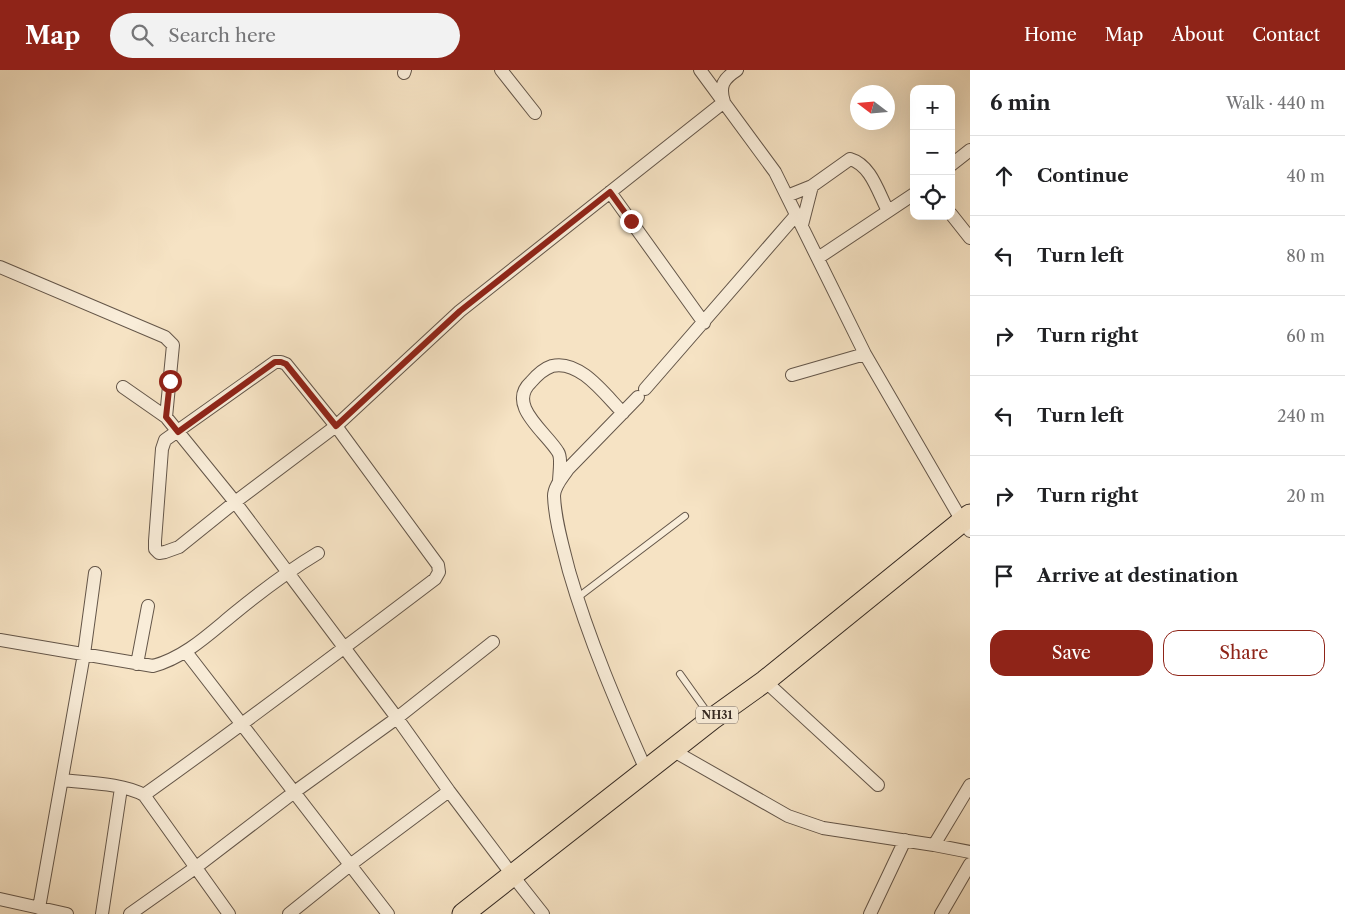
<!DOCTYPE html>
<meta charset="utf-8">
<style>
:root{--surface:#fff;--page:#f2f2f2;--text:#202124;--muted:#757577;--line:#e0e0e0;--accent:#8f2418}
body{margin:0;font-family:"Libre Caslon Text",serif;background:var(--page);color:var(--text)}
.controls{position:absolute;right:15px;top:15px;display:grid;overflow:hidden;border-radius:10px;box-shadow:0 5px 20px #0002}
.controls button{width:45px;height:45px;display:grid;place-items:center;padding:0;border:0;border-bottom:1px solid var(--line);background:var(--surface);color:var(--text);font:25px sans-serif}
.compass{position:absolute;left:850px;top:15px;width:45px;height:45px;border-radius:50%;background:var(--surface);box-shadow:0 5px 20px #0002;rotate:286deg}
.stop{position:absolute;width:15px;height:15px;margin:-11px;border:4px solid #8f2418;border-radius:50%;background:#fff}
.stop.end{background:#8f2418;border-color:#fff;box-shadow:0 1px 5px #0008}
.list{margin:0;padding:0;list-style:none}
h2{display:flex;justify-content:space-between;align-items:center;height:65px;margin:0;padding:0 20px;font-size:21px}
h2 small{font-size:16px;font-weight:400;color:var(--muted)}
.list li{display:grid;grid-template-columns:32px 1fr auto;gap:15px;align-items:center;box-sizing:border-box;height:80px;padding:0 20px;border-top:1px solid var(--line)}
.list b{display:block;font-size:19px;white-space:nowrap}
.list em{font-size:16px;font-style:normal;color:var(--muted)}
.actions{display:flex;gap:10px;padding:15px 20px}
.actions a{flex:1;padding:11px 0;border:1px solid var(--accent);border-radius:15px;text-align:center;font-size:18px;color:var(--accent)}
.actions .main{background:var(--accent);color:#fff}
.icon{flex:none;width:28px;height:28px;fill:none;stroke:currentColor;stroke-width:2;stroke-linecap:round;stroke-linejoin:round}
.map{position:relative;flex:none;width:970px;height:844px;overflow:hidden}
header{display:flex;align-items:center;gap:30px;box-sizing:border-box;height:70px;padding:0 25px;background:var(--accent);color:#fff}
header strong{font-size:24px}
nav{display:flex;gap:28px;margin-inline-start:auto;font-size:18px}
.search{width:350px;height:45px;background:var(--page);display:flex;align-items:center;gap:12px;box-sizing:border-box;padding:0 18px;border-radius:28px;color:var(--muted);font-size:19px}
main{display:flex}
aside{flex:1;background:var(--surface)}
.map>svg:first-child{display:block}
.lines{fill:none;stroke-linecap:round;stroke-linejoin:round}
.lane-casing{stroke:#645649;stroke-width:8}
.street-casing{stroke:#645649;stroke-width:14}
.highway-casing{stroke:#332720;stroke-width:23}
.lane{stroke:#f9edd9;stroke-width:6}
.street{stroke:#f9edd9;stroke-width:12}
.highway{stroke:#f6e3c4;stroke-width:21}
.route{stroke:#8f2418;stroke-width:6}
.labels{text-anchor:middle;stroke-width:4;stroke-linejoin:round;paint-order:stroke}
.shield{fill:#f9edd9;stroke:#6e6258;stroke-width:1}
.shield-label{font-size:11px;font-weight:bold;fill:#332720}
</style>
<header>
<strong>Map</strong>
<div class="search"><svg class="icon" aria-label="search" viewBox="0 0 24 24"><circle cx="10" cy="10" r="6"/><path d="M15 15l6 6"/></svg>Search here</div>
<nav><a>Home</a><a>Map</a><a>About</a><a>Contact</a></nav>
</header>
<main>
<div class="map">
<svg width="970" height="844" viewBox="0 0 970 844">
<rect width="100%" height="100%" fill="#f6e3c4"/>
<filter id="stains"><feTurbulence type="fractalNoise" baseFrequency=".004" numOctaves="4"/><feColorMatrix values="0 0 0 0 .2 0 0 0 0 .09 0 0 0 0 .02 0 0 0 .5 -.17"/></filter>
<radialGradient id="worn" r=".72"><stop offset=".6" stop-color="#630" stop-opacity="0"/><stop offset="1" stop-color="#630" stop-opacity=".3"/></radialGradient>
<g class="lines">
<defs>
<path id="lane" d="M 577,528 L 685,446
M 680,604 L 710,646"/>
<path id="street" d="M 501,0 L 535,43
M 700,0 L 775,102 L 865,284 L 962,451 L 970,461
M 404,3 L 405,0
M 951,95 L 970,80
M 610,122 L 704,253
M 787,126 L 812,116 L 850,89 C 871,95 878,122 888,141
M 951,144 L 970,168
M 802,155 L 812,116
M 818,188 L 914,124
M 0,197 L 165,267 L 173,275 L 166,347
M 792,305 L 865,284
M 123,317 L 166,347 L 235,432 L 397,648 L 449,721 L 513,806 L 543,844
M 645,319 L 797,144
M 638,327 L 568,399 C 563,407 554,416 554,426 C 555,451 563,477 569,501 C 589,570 617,635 646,700
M 559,412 C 559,404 562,388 558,382 C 546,362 506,335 531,312 C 537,305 543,299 552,296 C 580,289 606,326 623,343
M 0,570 L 153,596 C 186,587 210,563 236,542 C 263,520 288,501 318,483
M 186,582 L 388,844
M 137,594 L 148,536
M 765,611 L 878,715
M 672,680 L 788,746 L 823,758 L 934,775 L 970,782
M 62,710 C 87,713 122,713 144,725
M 934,775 L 970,715
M 0,829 L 67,844
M 39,838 L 84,584 L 95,503
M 102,844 L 121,718
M 130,844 L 195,798 L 293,723 L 397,648 L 493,572
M 229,844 L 144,725 C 242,655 339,582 435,509 L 439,502 L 438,495 L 336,356 L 286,294 L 281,292 L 275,292 L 165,370 L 162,379 L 155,471 L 155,479 L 159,483 L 165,482 L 179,477 L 235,432 L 336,356 L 460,241 L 724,32 C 719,16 723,9 737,0
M 289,844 L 350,795 L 449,721
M 870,844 L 905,770
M 941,844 L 970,794"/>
<path id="highway" d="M 463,844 L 712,649 L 765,611 L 970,445"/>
</defs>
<use href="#lane" class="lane-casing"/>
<use href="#street" class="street-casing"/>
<use href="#highway" class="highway-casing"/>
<use href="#lane" class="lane"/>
<use href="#street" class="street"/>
<use href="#highway" class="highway"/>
</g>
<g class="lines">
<path class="route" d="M 170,311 L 166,347 L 178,362 L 275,292 L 281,292 L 286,294 L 336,356 L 460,241 L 610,122 L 631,151"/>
</g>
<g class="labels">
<rect class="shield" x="696" y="636.5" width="42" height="17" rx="4"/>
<g class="shield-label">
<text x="717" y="649">NH31</text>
</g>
</g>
<rect width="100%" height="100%" filter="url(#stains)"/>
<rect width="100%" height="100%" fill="url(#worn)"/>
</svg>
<div class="controls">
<button>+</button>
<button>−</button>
<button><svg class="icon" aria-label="locate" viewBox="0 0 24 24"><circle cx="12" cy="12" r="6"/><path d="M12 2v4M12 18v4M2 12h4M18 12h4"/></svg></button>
</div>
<svg class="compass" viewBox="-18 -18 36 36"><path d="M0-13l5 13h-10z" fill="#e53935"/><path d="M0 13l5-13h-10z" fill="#757577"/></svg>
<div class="stop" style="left:170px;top:311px"></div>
<div class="stop end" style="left:631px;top:151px"></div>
</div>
<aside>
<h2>6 min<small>Walk · 440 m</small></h2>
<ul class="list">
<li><svg class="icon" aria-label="ahead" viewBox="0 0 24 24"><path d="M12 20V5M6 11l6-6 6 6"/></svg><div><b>Continue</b></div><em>40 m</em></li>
<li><svg class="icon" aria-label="left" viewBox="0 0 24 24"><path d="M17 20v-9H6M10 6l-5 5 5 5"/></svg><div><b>Turn left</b></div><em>80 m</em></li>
<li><svg class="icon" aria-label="right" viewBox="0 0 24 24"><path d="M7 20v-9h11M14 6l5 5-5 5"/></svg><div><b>Turn right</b></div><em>60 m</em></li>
<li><svg class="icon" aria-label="left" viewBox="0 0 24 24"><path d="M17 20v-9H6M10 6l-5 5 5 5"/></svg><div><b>Turn left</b></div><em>240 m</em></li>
<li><svg class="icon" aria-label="right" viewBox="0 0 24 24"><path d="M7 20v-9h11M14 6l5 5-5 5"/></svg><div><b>Turn right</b></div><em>20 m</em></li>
<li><svg class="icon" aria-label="arrive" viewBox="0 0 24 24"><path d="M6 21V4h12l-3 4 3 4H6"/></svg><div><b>Arrive at destination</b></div></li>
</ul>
<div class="actions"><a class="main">Save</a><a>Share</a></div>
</aside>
</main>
